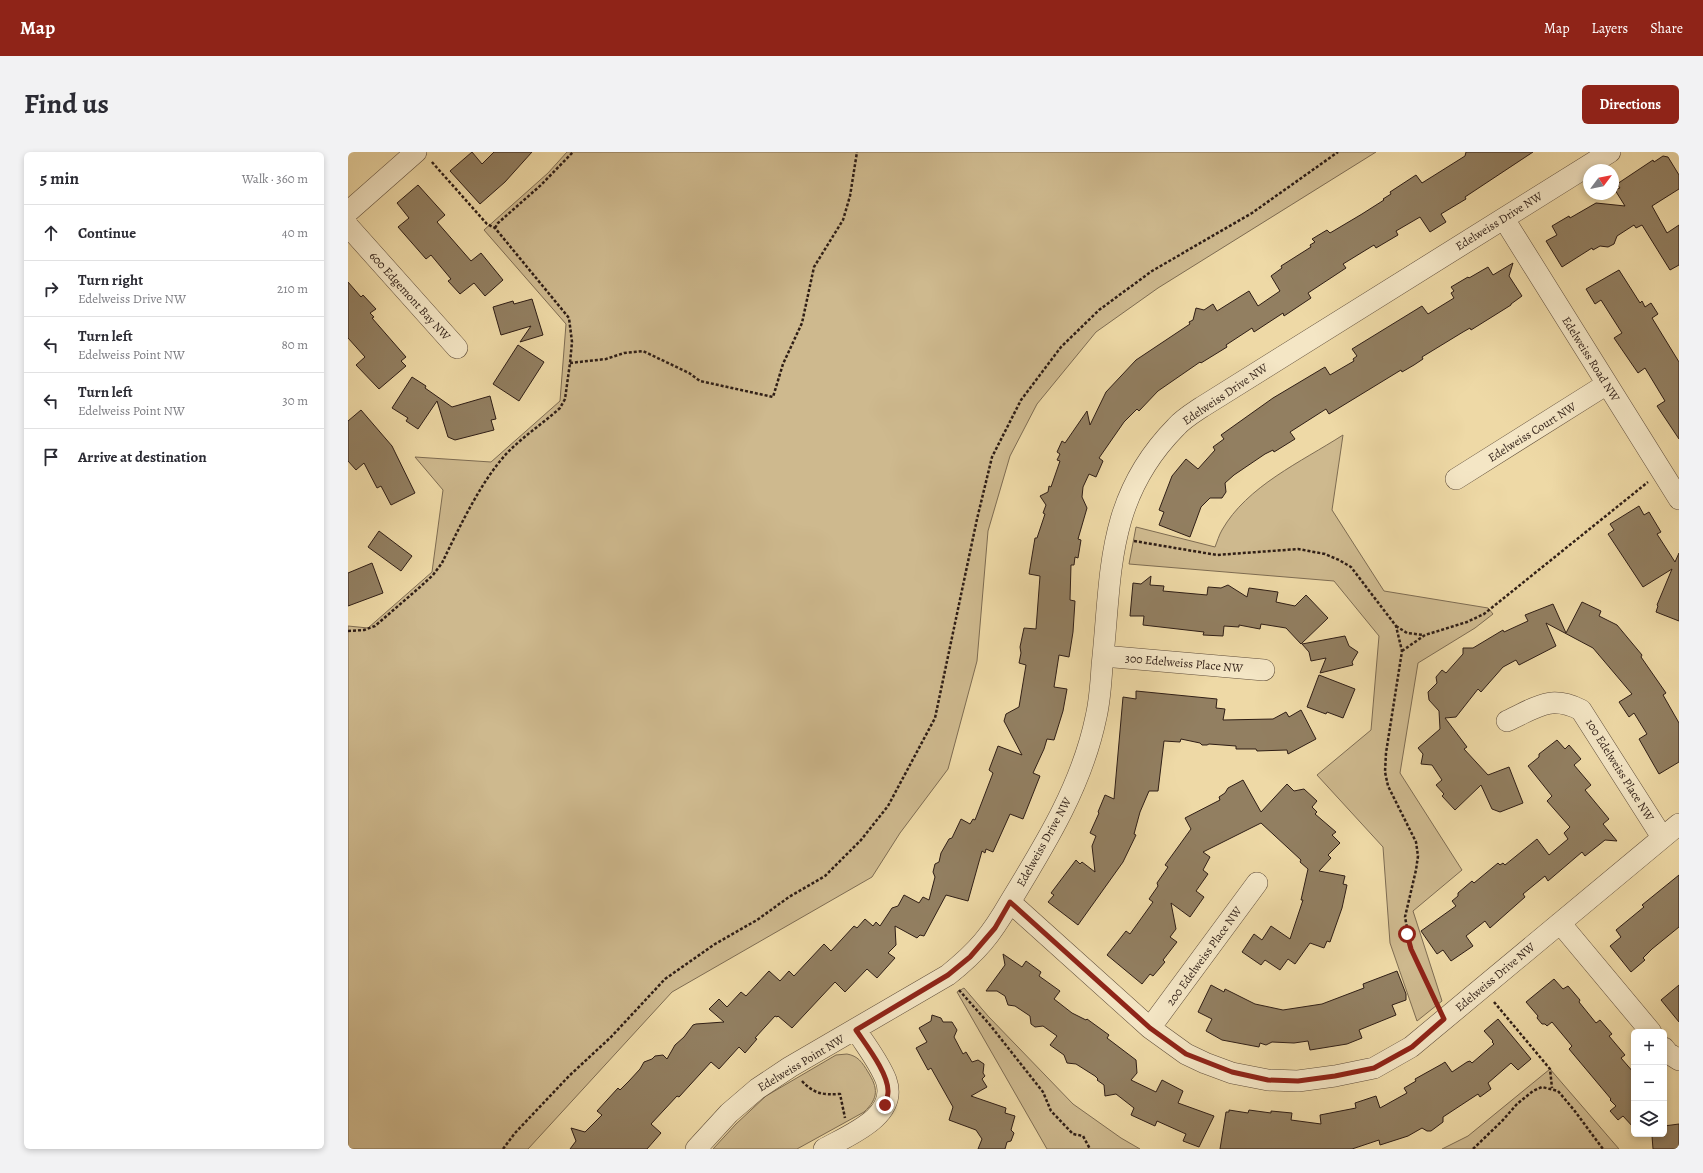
<!DOCTYPE html>
<meta charset="utf-8">
<style>
:root{--surface:#fff;--page:#f2f2f3;--text:#2b2b33;--muted:#7c7c81;--line:#e1e1e2;--accent:#8f2418}
body{margin:0;font-family:Alegreya,serif;background:var(--page);color:var(--text)}
.controls{position:absolute;right:12px;bottom:12px;display:grid;overflow:hidden;border-radius:6px;box-shadow:0 2px 6px #0003}
.controls button{width:36px;height:36px;display:grid;place-items:center;padding:0;border:0;border-bottom:1px solid var(--line);background:var(--surface);color:var(--text);font:20px sans-serif}
.compass{position:absolute;left:1235px;top:12px;width:36px;height:36px;border-radius:50%;background:var(--surface);box-shadow:0 2px 6px #0003;rotate:58deg}
.stop{position:absolute;width:12px;height:12px;margin:-9px;border:3px solid #8f2418;border-radius:50%;background:#fff}
.stop.end{background:#8f2418;border-color:#fff;box-shadow:0 1px 4px #0008}
.list{margin:0;padding:0;list-style:none}
h2{display:flex;justify-content:space-between;align-items:center;height:52px;margin:0;padding:0 16px;font-size:17px}
h2 small{font-size:13px;font-weight:400;color:var(--muted)}
.list li{display:grid;grid-template-columns:26px 1fr auto;gap:12px;align-items:center;box-sizing:border-box;height:56px;padding:0 16px;border-top:1px solid var(--line)}
.list b{display:block;font-size:15px;white-space:nowrap}
.list p{margin:0;font-size:13px;white-space:nowrap;color:var(--muted)}
.list em{font-size:13px;font-style:normal;color:var(--muted)}
.icon{flex:none;width:22px;height:22px;fill:none;stroke:currentColor;stroke-width:2;stroke-linecap:round;stroke-linejoin:round}
.map{position:relative;flex:none;width:1331px;height:997px;overflow:hidden;border-radius:6px}
header{display:flex;align-items:center;gap:24px;box-sizing:border-box;height:56px;padding:0 20px;background:var(--accent);color:#fff}
header strong{font-size:19px}
nav{display:flex;gap:22px;margin-inline-start:auto;font-size:14px}
.intro{display:flex;align-items:center;justify-content:space-between;box-sizing:border-box;height:96px;padding:0 24px}
h1{margin:0;font-size:28px}
.button{padding:10px 18px;border-radius:6px;background:var(--accent);color:#fff;font-size:14px;font-weight:700}
main{display:flex;gap:24px;padding:0 24px}
aside{flex:1;background:var(--surface);border-radius:6px;box-shadow:0 2px 6px #0003}
.map>svg:first-child{display:block}
.green{fill:#ceb98e;stroke:#7e6c52}
.building{fill:#927f61;stroke:#2f1e16}
.lines{fill:none;stroke-linecap:round;stroke-linejoin:round}
.minor-casing{stroke:#5f4d3a;stroke-width:22}
.path{stroke:#2f1e16;stroke-width:2.5;stroke-dasharray:3 2;stroke-linecap:butt}
.minor{stroke:#f4e6c5;stroke-width:21}
.route{stroke:#8f2418;stroke-width:5}
.labels{text-anchor:middle;stroke-width:4;stroke-linejoin:round;paint-order:stroke}
.street-label{font-size:12px;fill:#2f1e16;stroke:#f4e6c5}
</style>
<header>
<strong>Map</strong>
<nav><a>Map</a><a>Layers</a><a>Share</a></nav>
</header>
<div class="intro"><h1>Find us</h1><a class="button">Directions</a></div>
<main>
<aside>
<h2>5 min<small>Walk · 360 m</small></h2>
<ul class="list">
<li><svg class="icon" aria-label="ahead" viewBox="0 0 24 24"><path d="M12 20V5M6 11l6-6 6 6"/></svg><div><b>Continue</b></div><em>40 m</em></li>
<li><svg class="icon" aria-label="right" viewBox="0 0 24 24"><path d="M7 20v-9h11M14 6l5 5-5 5"/></svg><div><b>Turn right</b><p>Edelweiss Drive NW</p></div><em>210 m</em></li>
<li><svg class="icon" aria-label="left" viewBox="0 0 24 24"><path d="M17 20v-9H6M10 6l-5 5 5 5"/></svg><div><b>Turn left</b><p>Edelweiss Point NW</p></div><em>80 m</em></li>
<li><svg class="icon" aria-label="left" viewBox="0 0 24 24"><path d="M17 20v-9H6M10 6l-5 5 5 5"/></svg><div><b>Turn left</b><p>Edelweiss Point NW</p></div><em>30 m</em></li>
<li><svg class="icon" aria-label="arrive" viewBox="0 0 24 24"><path d="M6 21V4h12l-3 4 3 4H6"/></svg><div><b>Arrive at destination</b></div></li>
</ul>
</aside>
<div class="map">
<svg width="1331" height="997" viewBox="0 0 1331 997">
<rect width="100%" height="100%" fill="#eed9a6"/>
<filter id="stains"><feTurbulence type="fractalNoise" baseFrequency=".005" numOctaves="4"/><feColorMatrix values="0 0 0 0 .2 0 0 0 0 .09 0 0 0 0 .02 0 0 0 .5 -.17"/></filter>
<radialGradient id="worn" r=".72"><stop offset=".6" stop-color="#630" stop-opacity="0"/><stop offset="1" stop-color="#630" stop-opacity=".3"/></radialGradient>
<path class="green" d="M 219,0 L 1028,0 L 810,136 L 748,180 L 689,252 L 662,304 L 640,379 L 629,509 L 600,617 L 552,681 L 524,725 L 324,840 L 180,997 L 0,997 L 0,474 L 20,476 L 84,420 L 95,338 L 67,305 L 143,310 L 212,249 L 218,172 L 136,78 L 200,21 Z
M 995,283 L 984,358 L 1036,439 L 1140,456 L 1145,462 L 1127,476 L 1070,511 L 1052,621 L 1114,718 L 1065,759 L 1094,849 L 1069,869 L 1042,791 L 1035,695 L 969,623 L 1023,578 L 1031,484 L 986,429 L 781,412 L 788,375 L 867,395 C 869,390 871,383 874,378 C 899,334 953,310 995,283 Z
M 616,836 L 640,864 L 725,952 L 773,986 L 792,997 L 699,997 L 609,840 Z
M 499,902 C 510,904 514,910 520,920 C 530,936 531,946 516,960 L 449,997 L 365,997 L 388,972 L 418,944 L 488,903 Z
M 1202,917 L 1271,997 L 1094,997 L 1120,984 Z"/>
<path class="building" d="M 124,0 L 134,12 L 146,0 L 184,0 L 157,30 L 132,52 L 102,19 Z
M 1118,0 L 1185,0 L 1117,45 L 1118,47 L 1093,62 L 1098,70 L 1082,80 L 1072,65 L 1048,79 L 1050,83 L 1028,96 L 1026,93 L 995,112 L 998,116 L 960,141 L 963,146 L 936,164 L 935,161 L 906,180 L 904,176 L 878,193 L 879,195 L 853,211 L 852,210 L 810,239 L 791,259 L 789,257 L 776,270 L 751,306 L 755,309 L 748,325 L 741,322 L 735,335 L 734,345 L 739,356 L 730,387 L 733,388 L 730,406 L 727,405 L 726,413 L 723,413 L 722,448 L 727,449 L 725,480 L 721,505 L 711,503 L 706,535 L 719,537 L 715,559 L 706,588 L 699,587 L 696,597 L 685,621 L 692,624 L 675,667 L 662,662 L 645,700 L 638,697 L 637,701 L 634,699 L 620,749 L 598,743 L 576,784 L 572,783 L 569,786 L 547,774 L 548,793 L 540,801 L 547,806 L 529,826 L 519,817 L 497,840 L 487,830 L 444,876 L 430,864 L 429,865 L 427,864 L 407,886 L 409,887 L 397,901 L 391,895 L 371,917 L 363,910 L 331,945 L 329,944 L 303,972 L 313,981 L 299,997 L 222,997 L 228,989 L 223,976 L 237,980 L 254,963 L 249,959 L 270,936 L 272,938 L 281,929 L 292,917 L 296,910 L 304,907 L 307,904 L 315,903 L 319,907 L 327,893 L 336,885 L 345,873 L 348,872 L 376,870 L 361,857 L 371,847 L 379,855 L 393,840 L 398,844 L 421,819 L 432,829 L 441,819 L 446,824 L 476,792 L 483,799 L 506,774 L 509,776 L 517,767 L 525,774 L 528,770 L 532,774 L 544,756 L 550,754 L 556,743 L 571,751 L 575,745 L 581,748 L 587,725 L 585,720 L 587,712 L 591,710 L 593,701 L 601,687 L 604,686 L 613,667 L 622,672 L 625,667 L 627,668 L 645,621 L 641,618 L 650,594 L 674,603 L 656,569 L 658,562 L 671,555 L 678,513 L 671,511 L 673,501 L 672,495 L 676,476 L 688,477 L 692,424 L 681,422 L 687,386 L 689,386 L 697,362 L 695,361 L 698,353 L 692,344 L 700,340 L 701,334 L 703,335 L 712,309 L 709,308 L 712,302 L 709,300 L 714,289 L 717,291 L 739,259 L 742,273 L 758,240 L 788,208 L 842,172 L 841,170 L 845,168 L 848,156 L 856,158 L 865,152 L 869,159 L 901,139 L 910,154 L 932,139 L 923,124 L 934,116 L 933,114 L 963,95 L 962,93 L 967,90 L 964,87 L 979,78 L 982,81 L 1014,62 L 1036,48 L 1035,47 L 1043,42 L 1042,40 L 1068,23 L 1074,31 L 1117,4 Z
M 1315,4 L 1320,5 L 1331,23 L 1331,37 L 1304,54 L 1319,81 L 1331,73 L 1331,113 L 1322,118 L 1294,73 L 1288,76 L 1286,73 L 1269,84 L 1266,92 L 1260,95 L 1252,94 L 1245,98 L 1244,96 L 1214,115 L 1198,89 L 1209,83 L 1204,74 L 1221,64 L 1222,66 L 1248,51 L 1277,54 L 1267,38 L 1272,36 L 1269,32 L 1305,8 L 1306,10 Z
M 70,33 L 97,63 L 89,70 L 123,109 L 133,101 L 155,128 L 137,144 L 126,131 L 112,142 L 100,129 L 103,127 L 83,103 L 78,107 L 50,75 L 61,66 L 49,51 Z
M 1165,111 L 1161,124 L 1174,144 L 1163,152 L 1163,153 L 1123,178 L 1122,176 L 1115,180 L 1074,205 L 1075,207 L 1066,213 L 1054,220 L 1053,218 L 981,262 L 978,257 L 942,280 L 947,287 L 926,300 L 925,298 L 917,302 L 886,323 L 877,331 L 878,340 L 874,346 L 862,346 L 853,355 L 842,385 L 811,373 L 816,360 L 811,358 L 824,324 L 838,307 L 850,317 L 867,298 L 865,295 L 876,287 L 873,283 L 925,246 L 977,215 L 982,223 L 1006,209 L 1005,207 L 1009,204 L 1004,197 L 1074,154 L 1080,162 L 1106,146 L 1103,141 L 1106,139 L 1103,135 L 1120,125 L 1121,126 L 1140,115 L 1145,123 Z
M 1271,118 L 1292,151 L 1294,149 L 1297,155 L 1303,151 L 1310,162 L 1304,166 L 1331,210 L 1331,287 L 1309,254 L 1317,249 L 1297,216 L 1290,221 L 1266,186 L 1274,181 L 1253,148 L 1247,152 L 1238,137 Z
M 0,130 L 13,145 L 15,143 L 28,157 L 22,161 L 26,165 L 24,166 L 58,205 L 53,209 L 58,214 L 31,237 L 8,213 L 17,205 L 0,186 Z
M 184,147 L 195,183 L 172,190 L 183,174 L 153,183 L 145,155 L 165,149 L 166,152 Z
M 170,193 L 196,210 L 171,249 L 145,232 Z
M 64,225 L 78,234 L 77,236 L 104,255 L 142,244 L 148,267 L 143,268 L 146,278 L 107,288 L 100,285 L 89,249 L 70,277 L 58,269 L 60,266 L 44,256 Z
M 13,258 L 44,294 L 67,341 L 43,353 L 33,334 L 29,336 L 16,311 L 8,318 L 0,309 L 0,269 Z
M 1291,354 L 1296,363 L 1301,360 L 1313,380 L 1309,382 L 1327,410 L 1331,401 L 1331,469 L 1308,460 L 1310,454 L 1309,453 L 1324,417 L 1295,435 L 1260,382 L 1266,378 L 1262,372 Z
M 31,379 L 64,404 L 53,419 L 20,395 Z
M 24,411 L 35,441 L 0,454 L 0,421 Z
M 803,424 L 802,433 L 816,434 L 815,439 L 859,443 L 860,435 L 873,436 L 880,433 L 899,445 L 901,436 L 930,440 L 928,450 L 947,454 L 958,443 L 980,466 L 953,492 L 938,476 L 913,472 L 912,477 L 891,473 L 891,475 L 876,474 L 875,484 L 855,483 L 856,480 L 795,473 L 796,464 L 782,464 L 785,431 L 793,432 Z
M 1234,450 L 1253,459 L 1251,464 L 1269,473 L 1294,503 L 1293,505 L 1318,541 L 1315,543 L 1331,571 L 1331,610 L 1311,622 L 1291,587 L 1299,582 L 1286,561 L 1281,565 L 1271,550 L 1284,542 L 1245,496 L 1198,471 L 1208,494 L 1171,513 L 1168,508 L 1155,515 L 1133,540 L 1130,537 L 1108,565 L 1097,566 L 1119,595 L 1116,597 L 1140,623 L 1161,615 L 1175,651 L 1152,660 L 1144,657 L 1133,633 L 1107,658 L 1094,644 L 1096,642 L 1088,633 L 1094,628 L 1084,613 L 1073,612 L 1075,602 L 1070,596 L 1092,577 L 1091,559 L 1081,548 L 1080,540 L 1089,531 L 1088,525 L 1094,518 L 1098,521 L 1115,502 L 1115,496 L 1125,496 L 1155,478 L 1156,480 L 1180,469 L 1177,463 L 1205,452 L 1218,481 Z
M 997,484 L 1001,494 L 1010,500 L 1004,510 L 1005,513 L 972,521 L 978,506 L 963,509 L 961,500 L 954,492 Z
M 971,523 L 1007,537 L 995,566 L 979,560 L 978,562 L 959,555 Z
M 788,539 L 869,547 L 868,556 L 877,557 L 875,568 L 925,567 L 938,560 L 941,565 L 953,558 L 968,587 L 940,602 L 939,598 L 909,599 L 908,597 L 888,597 L 888,594 L 861,592 L 859,593 L 854,593 L 852,591 L 833,587 L 832,590 L 816,589 L 810,639 L 801,639 L 792,660 L 786,682 L 788,683 L 775,710 L 730,773 L 700,750 L 706,743 L 703,741 L 728,708 L 732,712 L 734,710 L 747,720 L 744,694 L 748,684 L 742,681 L 751,661 L 750,660 L 757,643 L 766,647 L 775,545 L 788,547 Z
M 1209,588 L 1217,597 L 1221,593 L 1233,607 L 1226,613 L 1243,633 L 1237,638 L 1261,667 L 1255,672 L 1269,689 L 1257,688 L 1237,704 L 1234,700 L 1200,729 L 1197,724 L 1175,742 L 1177,745 L 1142,776 L 1137,769 L 1118,784 L 1125,794 L 1103,809 L 1095,798 L 1089,802 L 1073,779 L 1108,754 L 1104,749 L 1110,744 L 1110,741 L 1124,729 L 1126,731 L 1150,711 L 1152,713 L 1155,711 L 1157,713 L 1189,687 L 1201,703 L 1220,687 L 1216,681 L 1222,675 L 1199,649 L 1204,644 L 1180,614 L 1191,605 L 1191,602 Z
M 895,628 L 913,660 L 939,632 L 946,639 L 956,637 L 969,649 L 964,655 L 969,660 L 967,662 L 988,680 L 984,683 L 992,691 L 980,703 L 983,706 L 971,719 L 997,724 L 995,732 L 999,733 L 994,756 L 982,790 L 979,789 L 976,796 L 962,791 L 947,812 L 940,807 L 932,818 L 917,808 L 913,813 L 894,800 L 906,782 L 914,788 L 923,774 L 942,787 L 955,748 L 953,748 L 960,717 L 952,710 L 953,708 L 913,671 L 855,700 L 862,705 L 855,718 L 860,722 L 848,739 L 856,745 L 842,765 L 823,751 L 828,777 L 822,785 L 829,790 L 815,808 L 817,810 L 805,824 L 802,822 L 794,832 L 759,803 L 778,779 L 782,782 L 805,750 L 801,747 L 810,734 L 809,731 L 820,715 L 817,713 L 843,677 L 837,666 L 872,648 L 871,645 L 877,641 L 880,636 Z
M 1331,723 L 1331,775 L 1304,797 L 1295,806 L 1297,808 L 1283,820 L 1262,794 L 1273,785 L 1268,778 L 1296,755 L 1294,753 Z
M 655,802 L 674,815 L 678,809 L 693,820 L 691,824 L 712,839 L 706,847 L 724,861 L 738,868 L 739,867 L 761,883 L 759,886 L 788,908 L 789,921 L 783,928 L 808,940 L 814,928 L 835,939 L 830,951 L 866,964 L 851,995 L 835,989 L 838,982 L 809,969 L 807,974 L 783,963 L 786,956 L 768,942 L 757,944 L 756,933 L 749,928 L 750,927 L 747,924 L 728,912 L 719,911 L 716,903 L 702,893 L 709,884 L 695,874 L 687,875 L 683,872 L 682,864 L 667,854 L 660,853 L 657,844 L 649,839 L 638,839 L 657,813 Z
M 1049,819 L 1058,842 L 1058,848 L 1044,853 L 1048,863 L 1011,878 L 1014,886 L 999,892 L 962,898 L 960,889 L 946,891 L 924,890 L 918,893 L 912,891 L 911,895 L 874,888 L 858,879 L 864,867 L 850,860 L 863,833 L 876,840 L 877,837 L 907,852 L 935,858 L 974,852 L 1016,836 L 1015,832 Z
M 1206,827 L 1215,837 L 1220,834 L 1232,848 L 1231,850 L 1248,871 L 1252,868 L 1264,882 L 1261,884 L 1277,903 L 1273,906 L 1286,921 L 1286,976 L 1275,964 L 1270,968 L 1262,959 L 1268,954 L 1262,948 L 1263,947 L 1221,897 L 1224,894 L 1204,870 L 1199,874 L 1197,872 L 1194,872 L 1189,866 L 1190,864 L 1178,850 Z
M 1331,833 L 1331,870 L 1313,848 Z
M 584,863 L 593,866 L 595,870 L 604,870 L 609,878 L 606,885 L 615,902 L 618,900 L 624,910 L 630,908 L 636,912 L 635,921 L 637,924 L 634,927 L 639,935 L 623,944 L 658,956 L 657,961 L 667,964 L 663,978 L 666,981 L 663,989 L 659,990 L 657,997 L 630,997 L 634,987 L 628,978 L 601,968 L 605,955 L 583,916 L 580,918 L 568,896 L 579,890 L 571,876 L 583,869 Z
M 1150,867 L 1183,907 L 1170,918 L 1163,911 L 1140,931 L 1143,937 L 1132,945 L 1130,942 L 1095,965 L 1095,970 L 1083,979 L 1079,979 L 1074,976 L 1060,984 L 1032,993 L 1031,988 L 1004,997 L 872,997 L 878,960 L 881,960 L 881,958 L 900,961 L 901,958 L 923,961 L 923,959 L 944,961 L 943,968 L 973,972 L 972,963 L 1008,956 L 1007,951 L 1028,944 L 1032,956 L 1059,941 L 1056,936 L 1068,929 L 1067,927 L 1094,912 L 1097,910 L 1104,920 L 1119,910 L 1122,909 L 1124,911 L 1146,892 L 1144,890 L 1145,889 L 1136,879 Z
M 1331,972 L 1331,997 L 1305,997 L 1304,984 L 1316,982 L 1316,974 Z"/>
<g class="lines">
<defs>
<path id="minor" d="M 1262,0 L 854,255 C 845,261 835,267 828,275 C 757,347 764,422 754,514 C 753,531 752,548 748,565 C 734,633 698,691 662,750 L 802,876 L 838,902 L 857,911 L 884,921 L 920,928 L 950,929 L 987,924 L 1026,916 L 1063,895 L 1331,672
M 0,60 L 68,0
M 1156,67 L 1331,347
M 0,74 L 109,196
M 1108,327 L 1259,232
M 755,504 L 916,518
M 1159,569 C 1188,556 1201,542 1233,558 L 1314,685
M 1212,771 L 1303,880
M 802,876 L 909,731
M 1316,896 L 1320,901 L 1331,908
M 348,997 L 381,961 L 409,937 L 442,915 L 600,823 C 630,799 643,783 662,750
M 476,997 C 501,983 551,964 538,928 C 531,910 518,894 508,878"/>
</defs>
<use href="#minor" class="minor-casing"/>
<path class="path" d="M 147,76 L 150,71 L 193,33 L 225,0
M 222,211 L 258,207 L 276,201 L 295,199 L 341,221 L 352,229 L 425,245 L 435,212 L 454,171 L 466,115 L 495,68 L 502,44 L 509,0
M 786,389 L 869,403 L 950,397 L 977,402 L 991,408 L 1003,415 L 1048,474 L 1054,499 L 1038,601 L 1037,620 L 1040,634 L 1068,690 L 1070,704 L 1068,718 L 1057,765 L 1063,797 L 1088,852
M 1048,474 L 1059,481 L 1076,483
M 0,479 L 16,478 L 27,474 L 72,435 L 85,423 L 94,411 C 109,380 128,340 149,313 C 166,290 191,275 212,256 L 217,247 L 222,211 L 224,190 L 221,166 L 147,76 L 139,72 L 83,9
M 1054,499 L 1077,483 L 1119,470 L 1136,462 L 1300,330
M 611,838 L 642,873 L 695,940 L 703,959 L 725,982 L 735,984 L 742,997
M 1146,850 L 1202,917 L 1204,936
M 454,929 C 466,942 475,943 492,942 L 497,966
M 155,997 L 167,981 L 221,924 L 263,885 L 317,827 L 367,792 L 409,768 L 441,745 L 477,724 L 513,688 L 540,654 L 587,566 L 629,367 L 644,305 L 673,248 L 713,195 L 751,158 L 804,119 L 904,61 L 990,0
M 1125,997 L 1155,968 L 1169,952 L 1185,939 L 1194,935 L 1210,939 L 1226,958 L 1255,997"/>
<use href="#minor" class="minor"/>
</g>
<g class="lines">
<path class="route" d="M 537,953 C 538,949 540,944 540,940 C 541,922 518,893 508,878 L 600,823 L 622,805 L 647,776 L 662,750 L 802,876 L 838,902 L 884,920 L 920,928 L 950,929 L 987,924 L 1026,916 L 1064,895 L 1096,867 L 1063,797 L 1059,782"/>
</g>
<g class="labels">
<g class="street-label">
<text transform="translate(1151 69) rotate(-32)" y="4">Edelweiss Drive NW</text>
<text transform="translate(62 144) rotate(48)" y="4">600 Edgemont Bay NW</text>
<text transform="translate(1243 207) rotate(58)" y="4">Edelweiss Road NW</text>
<text transform="translate(877 242) rotate(-34)" y="4">Edelweiss Drive NW</text>
<text transform="translate(1184 280) rotate(-32)" y="4">Edelweiss Court NW</text>
<text transform="translate(836 511) rotate(5)" y="4">300 Edelweiss Place NW</text>
<text transform="translate(1272 618) rotate(58)" y="4">100 Edelweiss Place NW</text>
<text transform="translate(696 690) rotate(-61)" y="4">Edelweiss Drive NW</text>
<text transform="translate(856 804) rotate(-54)" y="4">200 Edelweiss Place NW</text>
<text transform="translate(1147 825) rotate(-40)" y="4">Edelweiss Drive NW</text>
<text transform="translate(453 911) rotate(-31)" y="4">Edelweiss Point NW</text>
</g>
</g>
<rect width="100%" height="100%" filter="url(#stains)"/>
<rect width="100%" height="100%" fill="url(#worn)"/>
</svg>
<div class="controls">
<button>+</button>
<button>−</button>
<button><svg class="icon" aria-label="layers" viewBox="0 0 24 24"><path d="M12 4l9 5-9 5-9-5zM3 14l9 5 9-5"/></svg></button>
</div>
<svg class="compass" viewBox="-18 -18 36 36"><path d="M0-13l5 13h-10z" fill="#e53935"/><path d="M0 13l5-13h-10z" fill="#7c7c81"/></svg>
<div class="stop" style="left:1059px;top:782px"></div>
<div class="stop end" style="left:537px;top:953px"></div>
</div>
</main>
